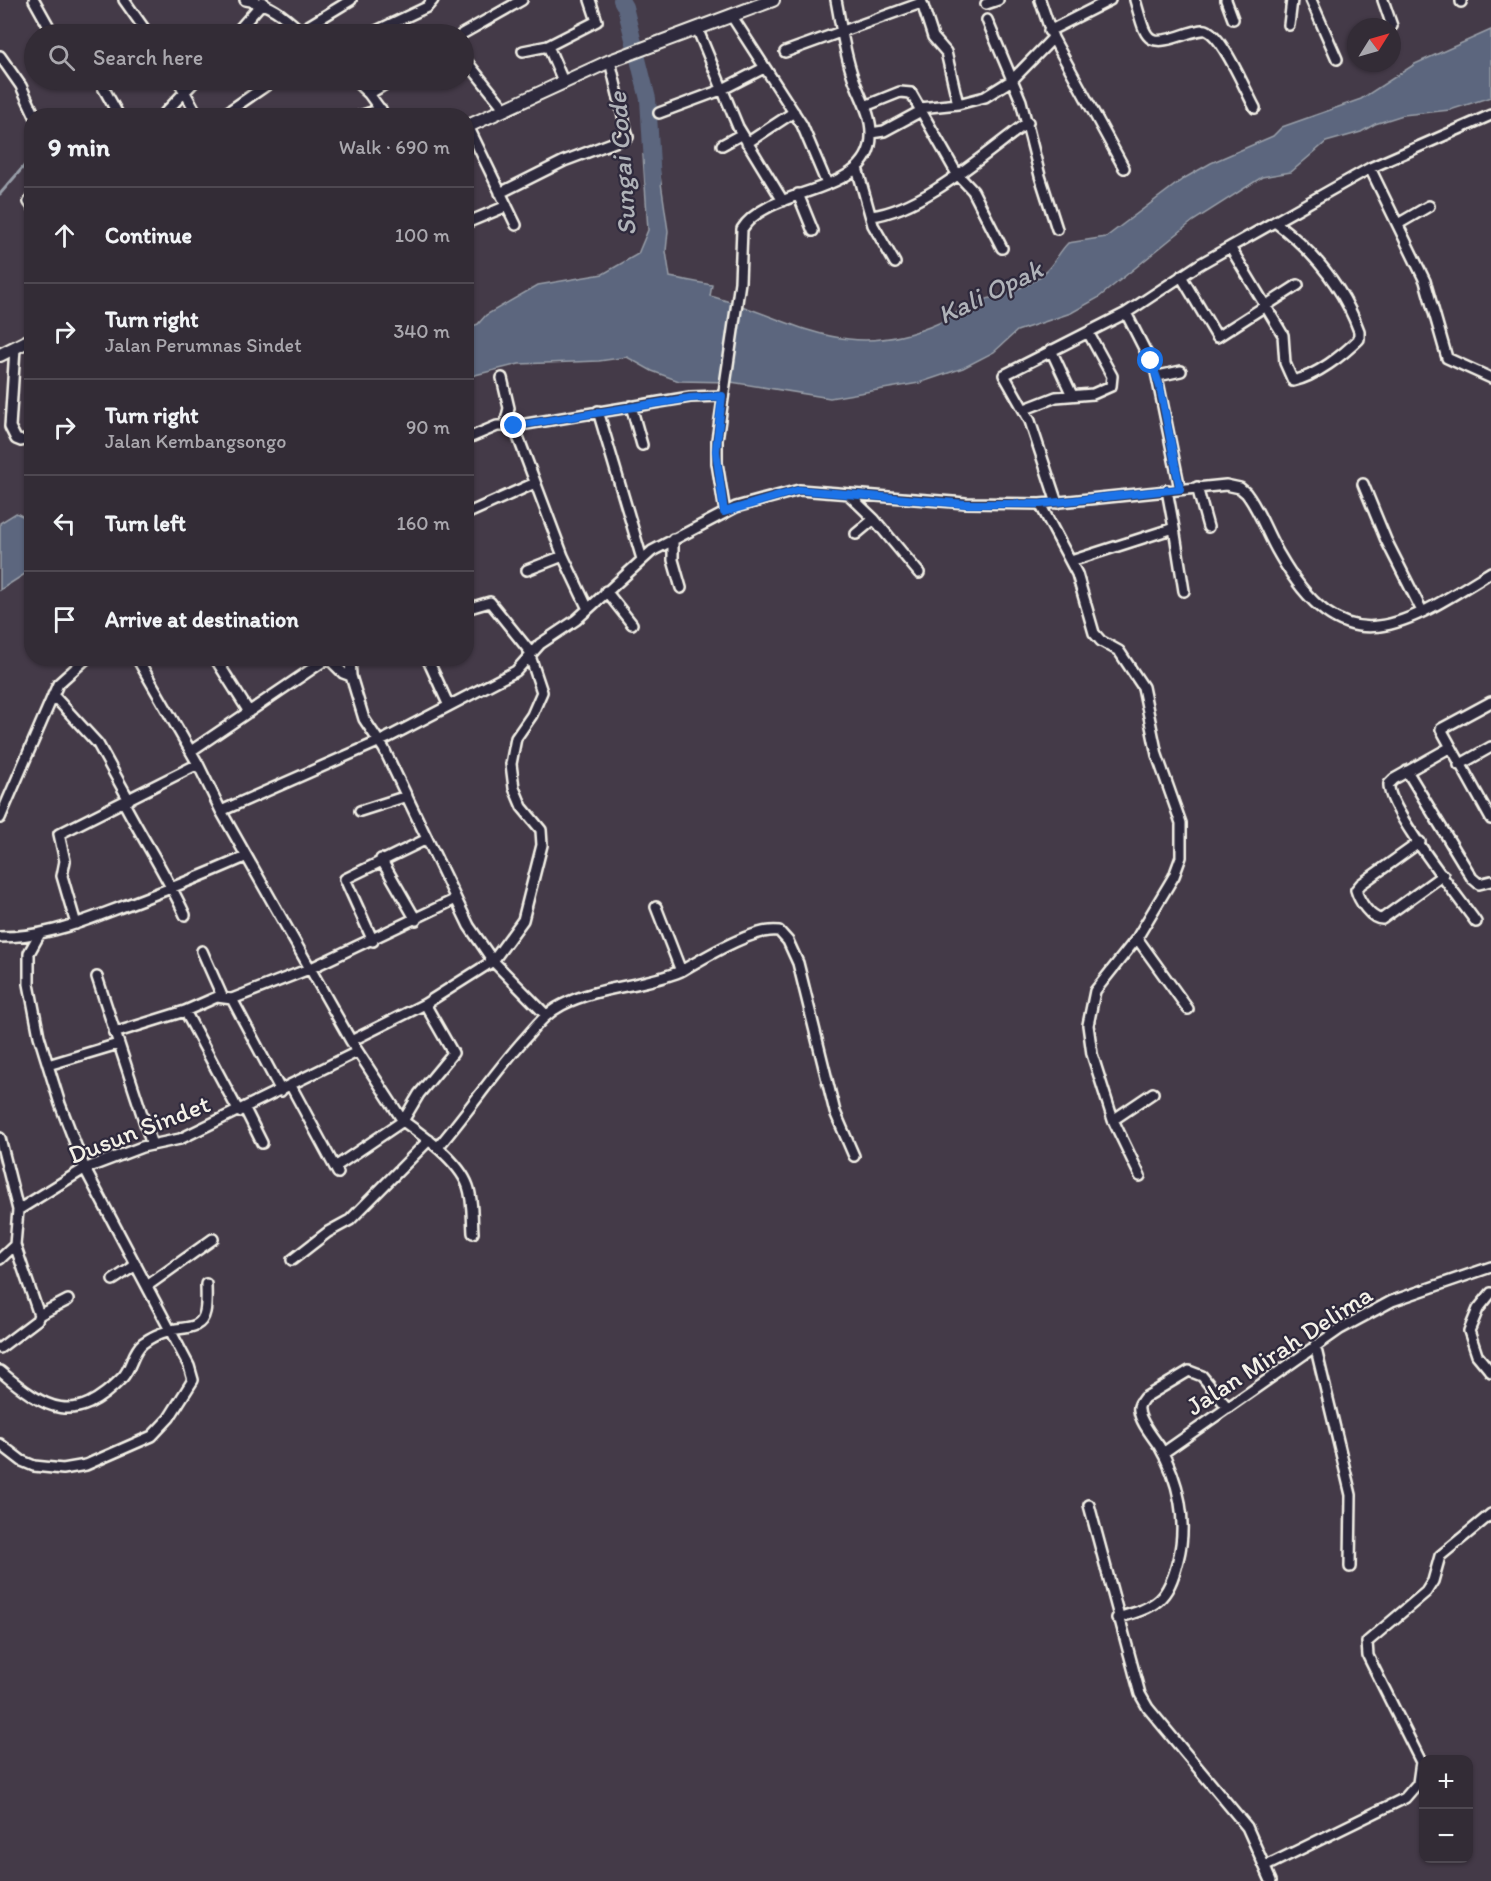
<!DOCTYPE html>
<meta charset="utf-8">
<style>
:root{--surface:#332c36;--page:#3e3842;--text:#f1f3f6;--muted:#a9a7ad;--line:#4e4851}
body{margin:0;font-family:Itim,sans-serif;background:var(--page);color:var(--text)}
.controls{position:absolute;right:18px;bottom:18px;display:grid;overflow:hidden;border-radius:12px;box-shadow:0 2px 4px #0004}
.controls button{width:54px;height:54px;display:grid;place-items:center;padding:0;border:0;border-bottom:2px solid var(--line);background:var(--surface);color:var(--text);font:30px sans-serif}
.compass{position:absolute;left:1347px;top:18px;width:54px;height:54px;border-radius:50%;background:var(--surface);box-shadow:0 2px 4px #0004;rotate:53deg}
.stop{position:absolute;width:18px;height:18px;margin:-14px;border:4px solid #1a73e8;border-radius:50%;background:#fff}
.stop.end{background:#1a73e8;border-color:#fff;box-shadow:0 2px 6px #0008}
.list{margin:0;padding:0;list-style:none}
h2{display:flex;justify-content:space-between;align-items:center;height:78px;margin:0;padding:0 24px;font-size:26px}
h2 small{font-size:20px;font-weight:400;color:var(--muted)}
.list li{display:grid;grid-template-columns:39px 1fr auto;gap:18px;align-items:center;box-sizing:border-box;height:96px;padding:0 24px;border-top:2px solid var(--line)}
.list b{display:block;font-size:22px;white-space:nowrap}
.list p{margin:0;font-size:20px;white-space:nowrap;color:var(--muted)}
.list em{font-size:20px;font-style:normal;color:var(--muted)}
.icon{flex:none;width:33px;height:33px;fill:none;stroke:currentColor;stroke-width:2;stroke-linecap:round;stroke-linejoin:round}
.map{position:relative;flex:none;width:1491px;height:1881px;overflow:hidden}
.search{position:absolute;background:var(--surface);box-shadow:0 2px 4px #0004;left:24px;top:24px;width:450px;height:66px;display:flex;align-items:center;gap:15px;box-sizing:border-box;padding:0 21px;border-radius:33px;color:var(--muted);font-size:22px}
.panel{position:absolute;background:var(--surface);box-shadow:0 2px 4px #0004;left:24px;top:108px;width:450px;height:558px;border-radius:24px}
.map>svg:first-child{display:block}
.water{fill:#5b667e;stroke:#989ea8;stroke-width:1.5}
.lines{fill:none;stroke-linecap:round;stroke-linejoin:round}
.stream{stroke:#989ea8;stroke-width:3}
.river{stroke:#5b667e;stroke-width:16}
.minor-casing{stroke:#f4f1e8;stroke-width:14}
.major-casing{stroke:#f4f1e8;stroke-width:16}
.minor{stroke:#2f2a3d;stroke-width:9}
.major{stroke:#2f2a3d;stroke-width:12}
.route{stroke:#1a73e8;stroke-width:8}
.labels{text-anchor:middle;stroke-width:4.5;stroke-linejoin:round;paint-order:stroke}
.street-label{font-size:26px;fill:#f4f1e8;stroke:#2f2a3d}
.water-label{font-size:27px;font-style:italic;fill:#afb2b8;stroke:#2f2a3d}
</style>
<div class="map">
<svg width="1491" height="1881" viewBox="0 0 1491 1881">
<rect width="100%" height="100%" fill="#443a48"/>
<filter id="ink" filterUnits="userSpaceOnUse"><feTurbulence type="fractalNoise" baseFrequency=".0167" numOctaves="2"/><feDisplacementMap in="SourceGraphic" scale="12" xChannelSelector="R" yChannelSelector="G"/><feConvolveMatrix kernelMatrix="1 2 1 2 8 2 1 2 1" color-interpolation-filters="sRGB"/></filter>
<g filter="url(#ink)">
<path class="water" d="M 1491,30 L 1491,97 L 1450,110 L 1403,115 L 1375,124 L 1361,132 L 1326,142 L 1291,172 L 1262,177 L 1193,221 L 1098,298 L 1071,313 L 1017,331 L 994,352 L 963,368 L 919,383 L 830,398 L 731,382 L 679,381 L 652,371 L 627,357 L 599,361 L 519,364 L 467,377 L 467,328 L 478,324 L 486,315 L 538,285 L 603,274 L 638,254 L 648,230 L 643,155 L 658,162 L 668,231 L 666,251 L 670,277 L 712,285 L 710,296 C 795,319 845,365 939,323 C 950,318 959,310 971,305 C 993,295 1029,290 1045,272 C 1054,264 1059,252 1068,243 L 1106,237 L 1183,179 L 1211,163 L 1273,136 L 1282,127 L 1361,99 L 1415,64 Z
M 16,513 L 24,517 L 31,514 L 31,570 L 0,590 L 0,523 Z"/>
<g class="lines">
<path class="stream" d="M 0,194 L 32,157"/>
<path class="river" d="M 621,0 L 625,7 L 648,99 L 653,181"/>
<defs>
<path id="minor" d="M 34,0 L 53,34
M 124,0 L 148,34
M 245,0 C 271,3 285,17 304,34
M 921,0 L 933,37 L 946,52 L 958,104
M 1135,0 C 1147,40 1144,49 1189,33 C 1194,32 1201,29 1206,30 C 1223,36 1246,92 1255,108
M 1226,0 L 1233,19
M 1311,0 L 1337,59
M 1383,0 L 1392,26
M 1461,0 L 1461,2
M 986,4 L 998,0
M 731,15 L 802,125 L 827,184
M 987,20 L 1021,101 L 1040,176 L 1057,229
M 1289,25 L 1292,0
M 697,28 L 738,127 L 783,201
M 300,31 L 351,0
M 376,31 L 427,7 L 433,0
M 1049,31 L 1110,0
M 235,34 L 263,2
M 462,34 L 522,0
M 1053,38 L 1124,168
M 523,51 L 548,46
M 785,52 L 921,3
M 0,56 L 21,86 L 35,116
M 464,58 L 504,108
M 99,80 L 119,116
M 178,80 L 198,116
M 354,80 L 369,94 L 385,116
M 563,81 L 548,46 L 597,21 L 590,0
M 369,94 L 392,80
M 865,106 L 900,92 L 911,93 L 957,174 L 973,191 L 1002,248
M 920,108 L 958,104 L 985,97 L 1012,80 L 1053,38 L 1040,0
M 659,113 L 721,90 L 764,68
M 162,116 L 196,80
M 222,116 L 274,80
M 360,116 L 381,109
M 468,126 L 516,225
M 871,133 L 884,131 L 921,111
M 747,143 L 794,112
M 722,145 L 742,134
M 857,168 L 873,225 L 895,263
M 1370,168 L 1425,281 L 1447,358 L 1491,378
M 500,193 L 564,161 L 628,137 L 610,61
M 798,194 L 813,231
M 32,197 L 29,202 L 32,206
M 871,216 C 923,210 985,153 1028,122
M 466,223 L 507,206
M 1398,224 L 1429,206
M 1230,247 L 1283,335 L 1285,363 L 1293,381 C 1316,376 1343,355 1359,339 L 1359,331 C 1343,287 1312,250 1275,222
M 1181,276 L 1217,337 L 1298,285
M 1126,313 L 1156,372 L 1180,489
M 15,348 L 10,427 L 16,439 L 21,441 L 32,438
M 1051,350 L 1072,395
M 1158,376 L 1181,371
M 502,378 L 509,408 L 505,425
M 631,406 L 642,445
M 1025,409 L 1056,397 L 1093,394 L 1111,386 L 1112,376 L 1089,334
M 598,411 L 642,559
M 514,426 L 563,556 L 588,609
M 466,439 L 497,426 L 514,426 L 690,397 L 722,396
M 1363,484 L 1386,540 L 1422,611
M 1197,487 L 1208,527
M 848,494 L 874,519 L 919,573
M 1057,503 L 1030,421 L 1004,375 L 1126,313 L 1200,264 L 1370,168 L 1491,115
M 1040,504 L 1077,574 L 1094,633 L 1101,641 L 1119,651 L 1143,687 L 1157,755 L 1181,823 L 1181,857 L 1174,876 L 1137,938 L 1095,991 L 1088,1025 L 1092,1054 L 1113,1120 L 1140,1176
M 725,512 L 717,463 L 717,440 L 740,282 L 742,229 C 769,185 874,196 871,133 C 871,113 859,95 853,77 C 844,52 841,25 836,0
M 466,514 L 535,483
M 1174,528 L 1184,591
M 856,534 L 874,519
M 673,539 L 673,560 L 681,588
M 1071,561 L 1174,528 L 1167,490
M 527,570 L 563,556
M 606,591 L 632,624
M 466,609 L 490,602 L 531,653
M 530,656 L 542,692 L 532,715 L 516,738 L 511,764 L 514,788 L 522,807 L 541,830 L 542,845 L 523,920 L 493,961 L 546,1015
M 137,658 L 198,764 L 221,811
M 215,658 L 249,712
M 328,658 L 343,673 L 351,676 L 364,719 L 384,749 L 469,926 L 493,961 L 425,1004 L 453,1053 L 419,1094 L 403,1121 C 424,1136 459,1161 468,1186 C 473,1200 472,1218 473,1233
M 350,658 L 351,676
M 427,658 L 449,706
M 53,695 L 98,744 L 129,800
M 1491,702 L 1441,729 L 1491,819
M 1449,748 L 1394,779 L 1389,784 C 1386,807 1459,898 1476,922
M 191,751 L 328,658
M 1459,765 L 1491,747
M 1407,771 L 1472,878 L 1479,884 L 1491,881
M 124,803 C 144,841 167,876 185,915
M 360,811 L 407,796
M 0,818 L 58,684 L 87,658
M 1420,842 L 1361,884 L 1356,890 C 1359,901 1371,919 1382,919 L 1443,875
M 381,859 L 416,920
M 76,924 L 62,876 L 65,861 L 59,834 L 198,764
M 0,937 C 39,937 72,926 108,912 C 154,895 200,877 245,857
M 1137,938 L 1188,1009
M 373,941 L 345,879 L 427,839
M 202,951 L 222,996
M 681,971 C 704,958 753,927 779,931 L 788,941 L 798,963 L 835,1112 L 854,1156
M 97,977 L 152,1145
M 232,999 L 281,1091
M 185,1011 L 239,1112
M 114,1033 L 185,1011 L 217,997 L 232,999 L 309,969 L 456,899
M 351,1041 L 425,1004
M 48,1065 L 118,1044
M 291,1086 L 338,1173
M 245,1109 L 262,1143
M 1113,1120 L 1153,1093
M 0,1138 L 18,1210 L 15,1245 L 39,1315 L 37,1320 L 0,1348
M 438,1147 C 467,1113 492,1076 521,1043 C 534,1029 544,1014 562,1005 C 599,986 643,987 681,971 L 656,907
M 335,1167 L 403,1121 L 351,1041 L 221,811 L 387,738 L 516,671 L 540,644 L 576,620 L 652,551 L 736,507 L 799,490 L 966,503 L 1040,504 L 1226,485 L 1240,488 L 1246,493 C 1260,511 1267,534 1279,554 C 1344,668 1402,627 1491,572
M 18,1210 L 84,1169 L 142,1147 L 180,1139 L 357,1052
M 0,1259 L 15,1245
M 292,1260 L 328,1232 L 350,1220 L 429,1140
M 113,1280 L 136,1265
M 147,1286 L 213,1239
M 1491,1293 L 1478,1309 L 1469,1331 L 1477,1355 L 1491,1372
M 39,1315 L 68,1300
M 1315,1345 L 1351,1495 L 1350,1567
M 0,1371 C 46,1410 74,1427 122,1378 C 132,1368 132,1352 143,1343 C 150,1338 160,1333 168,1331 C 181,1326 201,1332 205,1312 C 207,1303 206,1293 206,1284
M 0,1444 L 22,1461 L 34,1466 L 63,1469 L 86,1465 L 152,1436 L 169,1418 L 193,1380 L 189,1366 L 85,1169 L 60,1104 L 39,1036 L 29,984 L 29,953 L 39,935
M 1163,1453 L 1340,1329 L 1392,1301 L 1491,1267
M 1089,1505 L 1140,1694 L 1148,1708 L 1247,1827 L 1271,1881
M 1117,1618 C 1156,1607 1168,1601 1178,1560 C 1188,1522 1179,1480 1159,1446 C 1153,1437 1140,1422 1139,1410 C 1138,1406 1141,1402 1144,1398 L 1189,1371 L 1202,1376 L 1228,1408
M 1266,1866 L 1405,1798 L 1418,1783 L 1421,1762 L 1368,1656 L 1367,1642 L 1426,1592 L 1433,1581 L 1440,1556 L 1491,1514"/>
<path id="major" d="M 466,127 L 610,61 L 773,0
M 0,355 L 32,339"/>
</defs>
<use href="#minor" class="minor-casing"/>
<use href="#major" class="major-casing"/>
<use href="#minor" class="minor"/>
<use href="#major" class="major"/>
</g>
</g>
<g class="lines" filter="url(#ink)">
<path class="route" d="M 514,426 L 690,398 L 722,396 L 716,451 L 724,512 L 799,490 L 966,504 L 1040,504 L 1180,489 L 1160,387 L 1151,361"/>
</g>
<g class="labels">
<g class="street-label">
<text transform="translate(139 1129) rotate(-21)" y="9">Dusun Sindet</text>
<text transform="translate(1279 1350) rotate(-33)" y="9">Jalan Mirah Delima</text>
</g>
<g class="water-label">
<text transform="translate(622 164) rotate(-94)" y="9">Sungai Code</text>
<text transform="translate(990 292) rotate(-26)" y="9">Kali Opak</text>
</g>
</g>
</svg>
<div class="controls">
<button>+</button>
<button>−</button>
</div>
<svg class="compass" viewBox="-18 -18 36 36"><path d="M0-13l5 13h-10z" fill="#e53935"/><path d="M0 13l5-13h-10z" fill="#a9a7ad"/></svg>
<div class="stop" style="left:1151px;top:361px"></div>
<div class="stop end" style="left:514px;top:426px"></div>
<div class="search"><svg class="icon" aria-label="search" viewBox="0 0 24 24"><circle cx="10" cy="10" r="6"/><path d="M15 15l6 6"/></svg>Search here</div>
<section class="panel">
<h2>9 min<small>Walk · 690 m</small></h2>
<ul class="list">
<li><svg class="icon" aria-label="ahead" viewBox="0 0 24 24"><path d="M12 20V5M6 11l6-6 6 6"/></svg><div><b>Continue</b></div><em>100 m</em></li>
<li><svg class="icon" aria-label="right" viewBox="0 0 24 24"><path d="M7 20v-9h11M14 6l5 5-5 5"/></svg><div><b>Turn right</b><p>Jalan Perumnas Sindet</p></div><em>340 m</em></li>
<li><svg class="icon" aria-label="right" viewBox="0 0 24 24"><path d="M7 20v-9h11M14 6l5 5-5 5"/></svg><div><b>Turn right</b><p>Jalan Kembangsongo</p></div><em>90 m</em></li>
<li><svg class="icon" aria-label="left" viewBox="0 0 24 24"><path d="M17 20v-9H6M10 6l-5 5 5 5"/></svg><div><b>Turn left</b></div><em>160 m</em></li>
<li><svg class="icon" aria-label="arrive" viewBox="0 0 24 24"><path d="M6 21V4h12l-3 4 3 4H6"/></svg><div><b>Arrive at destination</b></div></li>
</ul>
</section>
</div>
